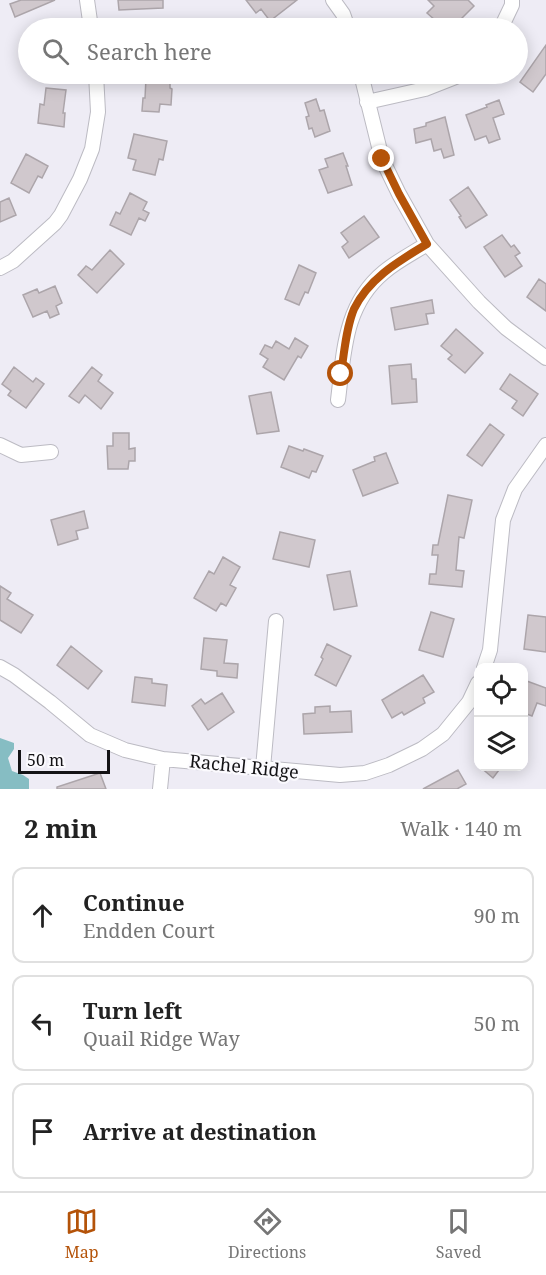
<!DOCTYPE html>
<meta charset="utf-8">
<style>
:root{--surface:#fff;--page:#f2f2f2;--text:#222;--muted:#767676;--line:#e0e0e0;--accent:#b45309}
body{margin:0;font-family:"Noto Serif",serif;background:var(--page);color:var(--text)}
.controls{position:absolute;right:18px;bottom:18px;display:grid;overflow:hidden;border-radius:12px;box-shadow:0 3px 15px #0003}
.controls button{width:54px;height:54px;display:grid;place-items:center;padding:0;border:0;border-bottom:2px solid var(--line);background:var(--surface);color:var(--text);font:30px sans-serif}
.scale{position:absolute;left:18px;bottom:15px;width:92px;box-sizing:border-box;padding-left:6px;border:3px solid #141316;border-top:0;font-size:16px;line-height:21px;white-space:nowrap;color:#141316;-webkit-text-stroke:4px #fbfafe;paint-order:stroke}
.stop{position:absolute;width:18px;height:18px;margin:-14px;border:4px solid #b45309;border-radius:50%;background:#fff}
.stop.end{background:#b45309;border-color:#fff;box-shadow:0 2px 6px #0008}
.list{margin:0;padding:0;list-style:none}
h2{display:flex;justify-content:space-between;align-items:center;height:78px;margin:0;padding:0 24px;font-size:26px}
h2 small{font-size:20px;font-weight:400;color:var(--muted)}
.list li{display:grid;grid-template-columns:39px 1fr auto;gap:18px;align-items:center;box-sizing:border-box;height:96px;margin:0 12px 12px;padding:0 12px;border:2px solid var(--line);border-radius:12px}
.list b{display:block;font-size:22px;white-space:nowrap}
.list p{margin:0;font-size:20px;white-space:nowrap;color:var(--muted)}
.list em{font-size:20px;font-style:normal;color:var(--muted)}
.icon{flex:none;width:33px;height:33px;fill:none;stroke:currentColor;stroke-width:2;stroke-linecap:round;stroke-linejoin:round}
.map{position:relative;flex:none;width:546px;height:789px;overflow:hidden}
.search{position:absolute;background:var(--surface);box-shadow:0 3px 15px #0003;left:18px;right:18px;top:18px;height:66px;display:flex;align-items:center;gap:15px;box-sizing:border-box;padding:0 21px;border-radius:33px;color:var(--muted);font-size:22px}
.sheet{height:402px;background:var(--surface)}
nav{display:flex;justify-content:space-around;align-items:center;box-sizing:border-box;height:84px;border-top:2px solid var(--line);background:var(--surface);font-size:16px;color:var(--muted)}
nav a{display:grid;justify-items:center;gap:3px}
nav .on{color:var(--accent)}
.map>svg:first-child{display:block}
.water{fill:#86bdc3}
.building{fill:#d0c8cd;stroke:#aca5aa;stroke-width:1.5}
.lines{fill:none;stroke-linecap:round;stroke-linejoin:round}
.minor-casing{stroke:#bcbbc3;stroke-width:16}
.minor{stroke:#fff;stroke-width:14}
.route{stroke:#b45309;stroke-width:8}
.labels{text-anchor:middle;stroke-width:4.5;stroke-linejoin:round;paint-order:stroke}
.street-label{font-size:18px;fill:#141316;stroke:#fbfafe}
</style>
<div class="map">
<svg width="546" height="789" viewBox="0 0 546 789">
<rect width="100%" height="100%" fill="#eeecf5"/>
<path class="water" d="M 0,738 L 14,743 L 14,749 L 8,758 L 12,771 L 23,775 L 29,779 L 29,789 L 0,789 Z"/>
<path class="building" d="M 21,0 L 55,0 L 15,17 L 10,4 Z
M 118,0 L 163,0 L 163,8 L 119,10 Z
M 246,0 L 297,0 L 270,21 L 261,9 L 256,13 Z
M 428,0 L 468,0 L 474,6 L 452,28 L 444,28 L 427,13 L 434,6 Z
M 546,45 L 546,74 L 533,92 L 520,82 Z
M 146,78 L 170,80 L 170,88 L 172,89 L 171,105 L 160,104 L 159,112 L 142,111 L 143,98 L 145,98 Z
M 46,88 L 66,90 L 63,113 L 65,113 L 64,127 L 38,123 L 40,104 L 44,105 Z
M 316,99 L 320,111 L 324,110 L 330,131 L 315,137 L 312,128 L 309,129 L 306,117 L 309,116 L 305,103 Z
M 499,100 L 504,114 L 493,118 L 500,139 L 489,143 L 486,136 L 475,140 L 466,115 L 487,107 L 486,105 Z
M 445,117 L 454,155 L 444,158 L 441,149 L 434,151 L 431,139 L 416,143 L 414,129 L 426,126 L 426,123 Z
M 134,134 L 167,141 L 163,160 L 159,159 L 155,175 L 133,170 L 136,160 L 128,158 Z
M 343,153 L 348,166 L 346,166 L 352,185 L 328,193 L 319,170 L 328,167 L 325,159 Z
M 26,154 L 48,166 L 42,178 L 38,176 L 29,193 L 11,183 Z
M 468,187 L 487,215 L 466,228 L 459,217 L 461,216 L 450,200 Z
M 130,193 L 147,202 L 143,210 L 149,213 L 145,221 L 139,218 L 131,235 L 110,225 L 116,212 L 120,214 Z
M 9,198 L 16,215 L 0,222 L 0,202 Z
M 364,216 L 379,237 L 349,258 L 342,247 L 348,242 L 341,233 Z
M 502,235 L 511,247 L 514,245 L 520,253 L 515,256 L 522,266 L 505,277 L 484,247 Z
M 110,250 L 124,264 L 97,293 L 78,275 L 86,266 L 92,270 Z
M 299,265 L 316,273 L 308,293 L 305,292 L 299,305 L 285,299 Z
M 539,279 L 546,284 L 546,311 L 527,297 Z
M 55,286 L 62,303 L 56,306 L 59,314 L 50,318 L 47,311 L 33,317 L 23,295 L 37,289 L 39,293 Z
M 432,300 L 434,313 L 426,314 L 428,324 L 395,330 L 391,308 Z
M 456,329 L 483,353 L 465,373 L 448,359 L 452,355 L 441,346 Z
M 295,338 L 308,346 L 301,358 L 298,356 L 284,380 L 263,367 L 268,359 L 260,354 L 265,345 L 272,348 L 276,341 L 289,349 Z
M 411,364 L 412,379 L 416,379 L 417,402 L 392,404 L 389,366 Z
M 14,367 L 33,382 L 36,378 L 44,384 L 26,408 L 8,395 L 11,391 L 2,384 Z
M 92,367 L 102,375 L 98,381 L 113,393 L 101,409 L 85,395 L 79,403 L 69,396 Z
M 510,374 L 538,394 L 523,416 L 512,408 L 517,401 L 500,389 Z
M 271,392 L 279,431 L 257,434 L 249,396 Z
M 490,424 L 504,435 L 482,466 L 467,455 Z
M 113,433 L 129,433 L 129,449 L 135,448 L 135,461 L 129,461 L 128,469 L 108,469 L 107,446 L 113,446 Z
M 289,446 L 303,451 L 304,449 L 323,456 L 316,472 L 312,471 L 309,478 L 281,467 Z
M 386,453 L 398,483 L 363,496 L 353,470 L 375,461 L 374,457 Z
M 448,495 L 472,500 L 464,538 L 459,537 L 456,570 L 464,571 L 462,587 L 429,584 L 430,574 L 436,574 L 438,555 L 432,555 L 433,545 L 438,545 Z
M 84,511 L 88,528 L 76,531 L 78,539 L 58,545 L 51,520 Z
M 280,532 L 315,540 L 309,567 L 273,559 Z
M 223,557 L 240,567 L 230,585 L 236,588 L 226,606 L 221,603 L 216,611 L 194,598 L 209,571 L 214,574 Z
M 350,571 L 357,606 L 334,610 L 327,575 Z
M 0,586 L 11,593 L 7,599 L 33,615 L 21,633 L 0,620 Z
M 431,612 L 454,619 L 443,657 L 419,650 Z
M 528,615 L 546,617 L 546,652 L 524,649 Z
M 204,638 L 227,640 L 224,663 L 238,664 L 237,678 L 217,676 L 217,671 L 201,669 Z
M 327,644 L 351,656 L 336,686 L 315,675 L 323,659 L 321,657 Z
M 71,646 L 102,671 L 88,689 L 57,665 Z
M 423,675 L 434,692 L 423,698 L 425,703 L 404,715 L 402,712 L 392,718 L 382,700 Z
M 135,677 L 152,679 L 152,683 L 167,685 L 165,706 L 132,702 Z
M 524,680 L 546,688 L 546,706 L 537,703 L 532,716 L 524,713 Z
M 222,693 L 234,712 L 208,730 L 192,706 L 201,699 L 205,704 Z
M 330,706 L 330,712 L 351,711 L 352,732 L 304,734 L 303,714 L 315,713 L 315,707 Z
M 479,766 L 502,766 L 493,778 Z
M 458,770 L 466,784 L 457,789 L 423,789 Z
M 100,773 L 106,789 L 57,789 L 57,787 Z"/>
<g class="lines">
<defs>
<path id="minor" d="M 87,0 L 91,28
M 333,0 L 343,14 L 348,28
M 501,28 L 512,5 L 512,0
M 361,74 L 382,159 L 399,194 L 427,244 L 479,302 L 506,328 L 546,358
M 367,102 L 425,89 L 458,76 L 461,74
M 0,268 L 13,261 L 55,223 L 61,215 L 80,179 L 92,149 L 98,112 L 96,74
M 338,400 C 344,352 344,305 384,272 C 397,261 413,253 427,244
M 0,445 L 21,455 L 51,452
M 0,667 L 14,675 L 50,702 L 90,735 L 125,750 L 163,759 L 340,775 L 365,773 L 389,765 L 422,749 L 443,734 L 469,702 L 478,683
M 484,668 L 490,650 L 503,520 L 515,489 L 546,445
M 263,768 L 276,621
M 160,789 L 163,759"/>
</defs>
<use href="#minor" class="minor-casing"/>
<use href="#minor" class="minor"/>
</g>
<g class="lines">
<path class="route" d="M 341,374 C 344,354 346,328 354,309 C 369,278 399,261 427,244 L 399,194 L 382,159"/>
</g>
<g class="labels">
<g class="street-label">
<text transform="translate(244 767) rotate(6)" y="6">Rachel Ridge</text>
</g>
</g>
</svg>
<div class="controls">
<button><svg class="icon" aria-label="locate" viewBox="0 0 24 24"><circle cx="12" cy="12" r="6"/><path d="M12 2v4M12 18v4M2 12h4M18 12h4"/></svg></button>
<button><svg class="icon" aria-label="layers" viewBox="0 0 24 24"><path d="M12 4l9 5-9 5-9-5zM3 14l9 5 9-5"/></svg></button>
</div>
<div class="scale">50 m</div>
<div class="stop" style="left:341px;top:374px"></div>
<div class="stop end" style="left:382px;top:159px"></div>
<div class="search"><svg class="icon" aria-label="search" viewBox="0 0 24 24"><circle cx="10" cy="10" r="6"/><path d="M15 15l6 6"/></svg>Search here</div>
</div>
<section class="sheet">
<h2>2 min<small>Walk · 140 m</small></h2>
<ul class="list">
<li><svg class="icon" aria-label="ahead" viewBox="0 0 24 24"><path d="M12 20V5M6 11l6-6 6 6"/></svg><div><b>Continue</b><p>Endden Court</p></div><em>90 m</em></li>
<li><svg class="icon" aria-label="left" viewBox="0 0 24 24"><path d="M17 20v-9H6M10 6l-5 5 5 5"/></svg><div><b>Turn left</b><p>Quail Ridge Way</p></div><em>50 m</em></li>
<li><svg class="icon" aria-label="arrive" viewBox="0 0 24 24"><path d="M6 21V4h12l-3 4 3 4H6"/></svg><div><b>Arrive at destination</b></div></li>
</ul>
</section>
<nav>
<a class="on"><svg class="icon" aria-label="map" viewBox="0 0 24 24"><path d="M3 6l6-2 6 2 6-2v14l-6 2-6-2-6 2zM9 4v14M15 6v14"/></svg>Map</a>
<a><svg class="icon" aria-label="directions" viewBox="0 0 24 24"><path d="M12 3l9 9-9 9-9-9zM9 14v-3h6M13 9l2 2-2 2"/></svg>Directions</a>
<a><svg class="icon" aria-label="saved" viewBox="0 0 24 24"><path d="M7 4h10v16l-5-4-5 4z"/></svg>Saved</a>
</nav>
